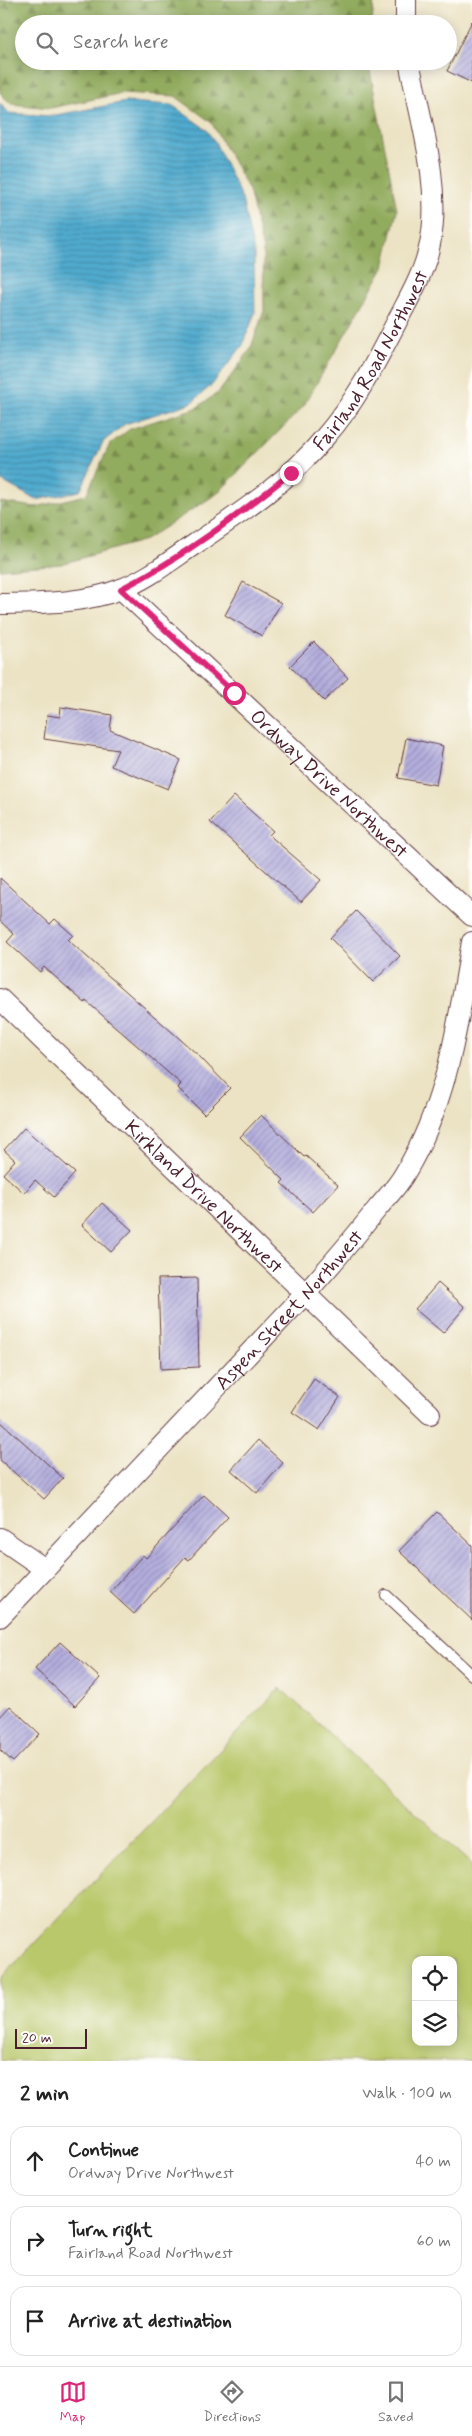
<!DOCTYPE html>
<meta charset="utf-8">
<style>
:root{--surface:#fff;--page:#f6f6f6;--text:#222;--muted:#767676;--line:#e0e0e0;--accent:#db2777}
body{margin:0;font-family:Mynerve,sans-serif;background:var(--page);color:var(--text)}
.controls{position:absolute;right:15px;bottom:15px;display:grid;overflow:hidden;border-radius:10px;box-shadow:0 2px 12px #0003}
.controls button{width:45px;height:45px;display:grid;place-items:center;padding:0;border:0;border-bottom:1px solid var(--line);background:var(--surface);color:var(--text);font:25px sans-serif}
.scale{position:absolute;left:15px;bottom:12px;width:72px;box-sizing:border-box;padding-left:5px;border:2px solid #4a1f2b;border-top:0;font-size:14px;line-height:18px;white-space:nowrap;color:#4a1f2b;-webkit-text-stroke:4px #fdfcf7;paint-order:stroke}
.stop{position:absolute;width:15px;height:15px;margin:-11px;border:4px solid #db2777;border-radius:50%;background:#fff}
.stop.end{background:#db2777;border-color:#fff;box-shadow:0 1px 5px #0008}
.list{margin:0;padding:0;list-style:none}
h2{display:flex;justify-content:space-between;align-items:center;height:65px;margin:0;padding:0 20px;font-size:21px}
h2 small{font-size:16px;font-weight:400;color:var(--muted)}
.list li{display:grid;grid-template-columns:32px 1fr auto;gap:15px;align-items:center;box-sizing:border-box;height:70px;margin:0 10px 10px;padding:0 10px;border:1px solid var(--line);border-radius:15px}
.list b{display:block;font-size:19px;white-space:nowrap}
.list p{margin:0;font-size:16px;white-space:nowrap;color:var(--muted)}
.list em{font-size:16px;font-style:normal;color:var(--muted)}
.icon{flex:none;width:28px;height:28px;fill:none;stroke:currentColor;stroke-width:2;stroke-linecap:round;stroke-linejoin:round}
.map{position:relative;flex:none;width:472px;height:2061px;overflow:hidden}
.search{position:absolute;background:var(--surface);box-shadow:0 2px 12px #0003;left:15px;right:15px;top:15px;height:55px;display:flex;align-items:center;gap:12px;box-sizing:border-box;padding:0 18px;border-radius:28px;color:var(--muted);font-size:19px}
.sheet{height:305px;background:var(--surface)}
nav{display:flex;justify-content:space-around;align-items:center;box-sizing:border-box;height:70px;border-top:1px solid var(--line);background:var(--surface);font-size:14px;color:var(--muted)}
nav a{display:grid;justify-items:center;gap:2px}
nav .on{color:var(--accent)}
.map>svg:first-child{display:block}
.green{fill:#b9c86a;stroke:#82744a;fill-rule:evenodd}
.forest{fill:url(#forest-firs);stroke:#6e6644}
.water{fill:url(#water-rules);stroke:#4d647c}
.building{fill:url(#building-hatch)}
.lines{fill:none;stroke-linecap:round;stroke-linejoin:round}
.service-casing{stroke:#623c42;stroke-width:12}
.minor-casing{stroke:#623c42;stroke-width:22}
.service{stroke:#fff;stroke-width:10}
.minor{stroke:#fff;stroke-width:20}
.route{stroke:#db2777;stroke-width:6}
.labels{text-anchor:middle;stroke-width:5;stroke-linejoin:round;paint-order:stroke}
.street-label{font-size:20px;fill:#4a1f2b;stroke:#fdfcf7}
</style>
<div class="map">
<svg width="472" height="2061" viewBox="0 0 472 2061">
<defs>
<pattern id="forest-firs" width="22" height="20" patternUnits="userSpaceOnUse" patternTransform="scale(1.25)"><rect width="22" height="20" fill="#92ac5e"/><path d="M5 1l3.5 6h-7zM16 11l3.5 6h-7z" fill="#798b4e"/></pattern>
<pattern id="water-rules" width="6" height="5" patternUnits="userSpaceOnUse" patternTransform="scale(1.25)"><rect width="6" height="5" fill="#50aace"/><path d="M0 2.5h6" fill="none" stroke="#448aa7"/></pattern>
<pattern id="building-hatch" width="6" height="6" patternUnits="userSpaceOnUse" patternTransform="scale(1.25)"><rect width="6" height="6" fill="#b3aede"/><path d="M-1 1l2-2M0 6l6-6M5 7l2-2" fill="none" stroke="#948db4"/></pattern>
</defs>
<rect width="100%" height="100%" fill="#fdfcf7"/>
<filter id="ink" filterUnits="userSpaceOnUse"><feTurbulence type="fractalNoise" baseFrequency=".02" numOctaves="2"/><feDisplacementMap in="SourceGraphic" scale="10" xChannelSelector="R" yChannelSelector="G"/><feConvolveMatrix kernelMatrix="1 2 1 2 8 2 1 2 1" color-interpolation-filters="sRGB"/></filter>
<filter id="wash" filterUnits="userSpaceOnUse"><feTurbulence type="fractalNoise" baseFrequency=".0096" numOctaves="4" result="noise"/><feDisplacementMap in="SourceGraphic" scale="20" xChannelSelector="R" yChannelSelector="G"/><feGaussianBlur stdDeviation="1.12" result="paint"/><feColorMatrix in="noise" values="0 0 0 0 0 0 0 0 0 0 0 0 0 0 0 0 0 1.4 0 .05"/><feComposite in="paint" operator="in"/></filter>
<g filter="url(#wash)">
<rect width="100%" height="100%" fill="#ece3c4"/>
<path class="green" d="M 280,1688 L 472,1865 L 472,2061 L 0,2061 L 0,1979 ZM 416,1960 L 453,1960 L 453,2042 L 416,2042 Z"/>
<path class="forest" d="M 0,0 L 374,0 L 372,24 L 24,24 L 24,61 L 368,61 L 397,210 L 384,267 L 303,407 L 218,493 L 145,540 L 61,564 L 0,569 L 0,502 L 36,507 L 86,495 L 110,444 L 130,429 L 196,408 L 219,392 L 250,350 L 264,311 L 263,250 L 249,190 L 211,122 L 175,96 L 123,93 L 51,108 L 11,104 L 0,93 Z"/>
<path class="water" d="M 126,102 L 172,105 L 206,129 L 215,142 L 242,199 L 254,252 L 255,313 L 243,345 L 212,385 L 191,403 L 125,424 L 103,442 L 80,491 L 36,500 L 0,480 L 0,103 L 9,113 L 51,116 Z"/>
<g id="blocks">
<path class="building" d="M 472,21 L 472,83 L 447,71 Z
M 243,582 L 281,603 L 262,636 L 225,615 Z
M 314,642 L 348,678 L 324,701 L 290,666 Z
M 61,707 L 112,715 L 110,730 L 181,760 L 168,789 L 111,766 L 118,750 L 44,739 L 47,715 L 60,717 Z
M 406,738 L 443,746 L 436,785 L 398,778 Z
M 234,796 L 273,831 L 269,835 L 321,880 L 301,902 L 210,822 Z
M 0,878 L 50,924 L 55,919 L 73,935 L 68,940 L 198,1055 L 230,1088 L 204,1114 L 178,1088 L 181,1084 L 86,1001 L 85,1003 L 44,967 L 40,972 L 7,942 L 14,934 L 0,921 Z
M 356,911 L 400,956 L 373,982 L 330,938 Z
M 261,1115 L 304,1157 L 306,1156 L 338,1185 L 313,1212 L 281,1183 L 284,1180 L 240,1137 Z
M 24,1128 L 75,1173 L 54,1197 L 35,1180 L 24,1193 L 3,1174 L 15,1160 L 4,1150 Z
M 102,1203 L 132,1230 L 111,1252 L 82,1225 Z
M 197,1278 L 199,1367 L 161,1369 L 158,1279 Z
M 438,1283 L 465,1307 L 443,1333 L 415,1309 Z
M 314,1379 L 340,1397 L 319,1430 L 292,1412 Z
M 0,1421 L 63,1478 L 44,1499 L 0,1460 Z
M 258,1440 L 283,1463 L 257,1493 L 231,1470 Z
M 204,1495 L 228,1517 L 189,1560 L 185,1557 L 134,1614 L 110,1592 L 143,1555 L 146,1558 Z
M 437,1512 L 472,1545 L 472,1620 L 399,1551 Z
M 60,1642 L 100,1678 L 75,1706 L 35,1669 Z
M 10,1706 L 40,1734 L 13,1762 L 0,1750 L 0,1717 Z"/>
</g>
</g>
<g filter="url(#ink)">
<use href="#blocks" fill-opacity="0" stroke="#623c42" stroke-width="1"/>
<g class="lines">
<defs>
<path id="service" d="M 386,1595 L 472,1675"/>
<g id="minor">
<path d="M 406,0 L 406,24"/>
<path id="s1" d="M 121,589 L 472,916"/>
<path id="s2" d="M 0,604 C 41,603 82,604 121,589 C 148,579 171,560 195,544 C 241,513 289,481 325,437 C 354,404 374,366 394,327 C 408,300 424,274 430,244 C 442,187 420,118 409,61"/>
<path id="s3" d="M 0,999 L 430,1414"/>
<path d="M 0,1538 L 45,1569"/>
<path id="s4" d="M 0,1617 L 306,1293 C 331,1265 354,1238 377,1209 C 387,1197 398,1186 405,1173 C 448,1102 458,1022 472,942"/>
</g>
</defs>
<use href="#service" class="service-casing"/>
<use href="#minor" class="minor-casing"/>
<use href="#service" class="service"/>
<use href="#minor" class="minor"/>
</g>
</g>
<g class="lines" filter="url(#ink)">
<path class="route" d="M 234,693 L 121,589 C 182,558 237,516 291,473"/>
</g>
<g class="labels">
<g class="street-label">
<text dy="7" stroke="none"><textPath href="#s2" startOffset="468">Fairland Road Northwest</textPath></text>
<text dy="7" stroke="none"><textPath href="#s1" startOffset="285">Ordway Drive Northwest</textPath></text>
<text dy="7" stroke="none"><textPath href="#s3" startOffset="284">Kirkland Drive Northwest</textPath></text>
<text dy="7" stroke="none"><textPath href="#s4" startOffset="422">Aspen Street Northwest</textPath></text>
</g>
</g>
</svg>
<div class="controls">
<button><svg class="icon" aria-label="locate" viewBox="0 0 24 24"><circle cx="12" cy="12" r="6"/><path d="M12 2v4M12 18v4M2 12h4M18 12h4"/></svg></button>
<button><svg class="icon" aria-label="layers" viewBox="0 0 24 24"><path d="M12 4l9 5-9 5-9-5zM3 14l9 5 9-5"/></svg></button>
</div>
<div class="scale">20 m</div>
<div class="stop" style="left:234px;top:693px"></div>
<div class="stop end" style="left:291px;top:473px"></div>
<div class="search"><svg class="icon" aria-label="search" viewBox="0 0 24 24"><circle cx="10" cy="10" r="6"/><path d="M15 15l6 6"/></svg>Search here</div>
</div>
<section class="sheet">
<h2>2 min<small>Walk · 100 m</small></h2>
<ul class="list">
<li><svg class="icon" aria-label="ahead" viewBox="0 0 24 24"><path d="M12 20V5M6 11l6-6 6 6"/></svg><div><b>Continue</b><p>Ordway Drive Northwest</p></div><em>40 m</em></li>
<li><svg class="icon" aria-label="right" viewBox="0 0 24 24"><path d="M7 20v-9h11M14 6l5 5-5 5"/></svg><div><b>Turn right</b><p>Fairland Road Northwest</p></div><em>60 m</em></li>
<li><svg class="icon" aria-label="arrive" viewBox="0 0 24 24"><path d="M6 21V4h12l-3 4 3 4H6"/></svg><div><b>Arrive at destination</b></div></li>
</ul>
</section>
<nav>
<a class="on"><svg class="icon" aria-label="map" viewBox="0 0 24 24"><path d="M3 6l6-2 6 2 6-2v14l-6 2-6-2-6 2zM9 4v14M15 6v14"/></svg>Map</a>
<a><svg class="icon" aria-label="directions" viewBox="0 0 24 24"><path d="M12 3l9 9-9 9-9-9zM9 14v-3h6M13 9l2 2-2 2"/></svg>Directions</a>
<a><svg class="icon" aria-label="saved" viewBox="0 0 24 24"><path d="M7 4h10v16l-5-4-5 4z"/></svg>Saved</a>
</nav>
